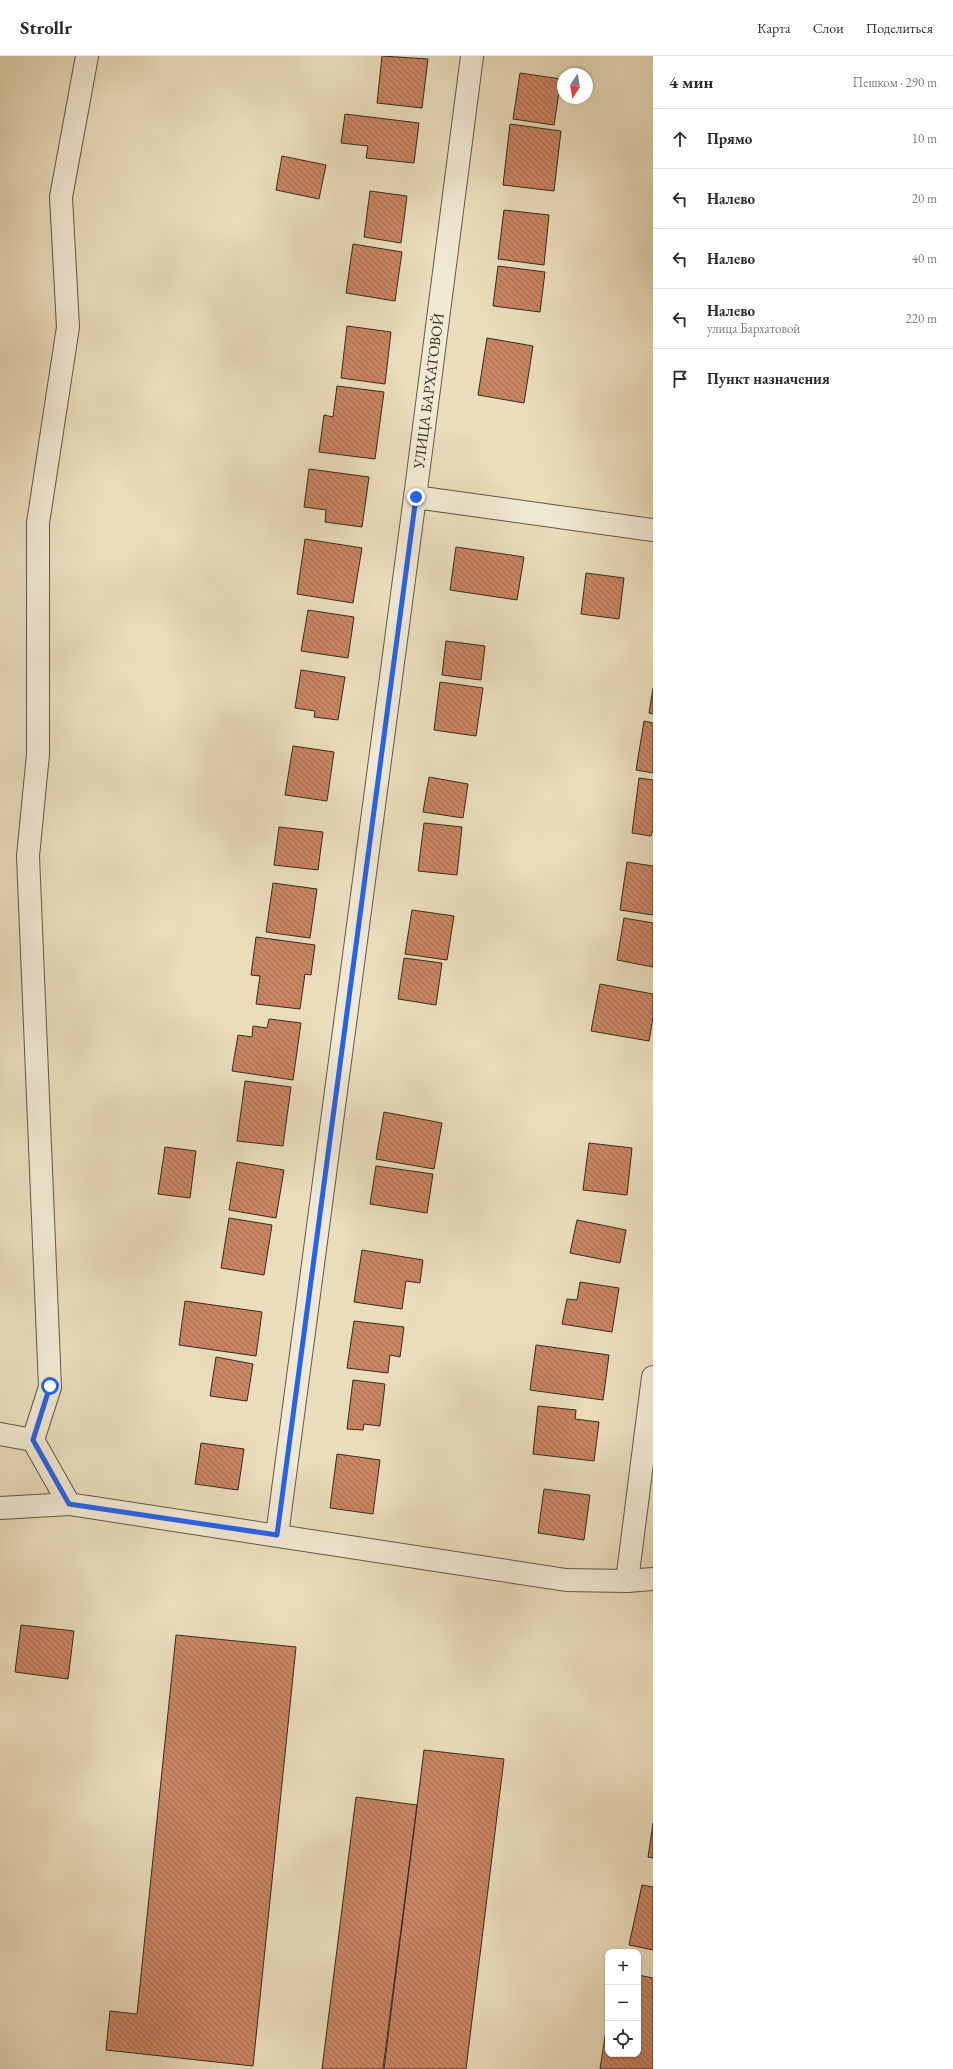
<!DOCTYPE html>
<html lang="ru">
<meta charset="utf-8">
<style>
:root{--surface:#fff;--page:#f2f2f3;--text:#2b2b33;--muted:#7c7c81;--line:#e1e1e2}
body{margin:0;font-family:"EB Garamond",serif;background:var(--page);color:var(--text)}
.controls{position:absolute;right:12px;bottom:12px;display:grid;overflow:hidden;border-radius:8px;box-shadow:0 1px 3px #0004}
.controls button{width:36px;height:36px;display:grid;place-items:center;padding:0;border:0;border-bottom:1px solid var(--line);background:var(--surface);color:var(--text);font:20px sans-serif}
.compass{position:absolute;left:557px;top:12px;width:36px;height:36px;border-radius:50%;background:var(--surface);box-shadow:0 1px 3px #0004;rotate:192deg}
.stop{position:absolute;width:12px;height:12px;margin:-9px;border:3px solid #2563eb;border-radius:50%;background:#fff}
.stop.end{background:#2563eb;border-color:#fff;box-shadow:0 1px 4px #0008}
.list{margin:0;padding:0;list-style:none}
h2{display:flex;justify-content:space-between;align-items:center;height:52px;margin:0;padding:0 16px;font-size:17px}
h2 small{font-size:13px;font-weight:400;color:var(--muted)}
.list li{display:grid;grid-template-columns:26px 1fr auto;gap:12px;align-items:center;box-sizing:border-box;height:60px;padding:0 16px;border-top:1px solid var(--line)}
.list b{display:block;font-size:15px;white-space:nowrap}
.list p{margin:0;font-size:13px;white-space:nowrap;color:var(--muted)}
.list em{font-size:13px;font-style:normal;color:var(--muted)}
.icon{flex:none;width:22px;height:22px;fill:none;stroke:currentColor;stroke-width:2;stroke-linecap:round;stroke-linejoin:round}
.map{position:relative;flex:none;width:653px;height:2013px;overflow:hidden}
header{display:flex;align-items:center;gap:24px;box-sizing:border-box;height:56px;padding:0 20px;background:var(--surface);border-bottom:1px solid var(--line)}
header strong{font-size:19px}
nav{display:flex;gap:22px;margin-inline-start:auto;font-size:14px}
main{display:flex}
aside{flex:1;background:var(--surface)}
.map>svg:first-child{display:block}
.building{fill:url(#building-back-hatch);stroke:#332b21}
.lines{fill:none;stroke-linecap:round;stroke-linejoin:round}
.street-casing{stroke:#615848;stroke-width:24}
.street{stroke:#f1e9d3;stroke-width:22}
.route{stroke:#2563eb;stroke-width:5}
.labels{text-anchor:middle;stroke-width:3;stroke-linejoin:round;paint-order:stroke}
.street-label{font-size:15px;fill:#332b21;stroke:#f1e9d3}
</style>
<header>
<strong>Strollr</strong>
<nav><a>Карта</a><a>Слои</a><a>Поделиться</a></nav>
</header>
<main>
<div class="map">
<svg width="653" height="2013" viewBox="0 0 653 2013">
<defs>
<pattern id="building-back-hatch" width="6" height="6" patternUnits="userSpaceOnUse"><rect width="6" height="6" fill="#ca8563"/><path d="M-1 5l2 2M0 0l6 6M5-1l2 2" fill="none" stroke="#a56d51"/></pattern>
</defs>
<rect width="100%" height="100%" fill="#eaddbc"/>
<filter id="stains"><feTurbulence type="fractalNoise" baseFrequency=".005" numOctaves="4"/><feColorMatrix values="0 0 0 0 .2 0 0 0 0 .09 0 0 0 0 .02 0 0 0 .5 -.17"/></filter>
<radialGradient id="worn" r=".72"><stop offset=".6" stop-color="#630" stop-opacity="0"/><stop offset="1" stop-color="#630" stop-opacity=".3"/></radialGradient>
<path class="building" d="M 382,0 L 428,3 L 422,52 L 377,47 Z
M 520,17 L 561,23 L 554,69 L 513,63 Z
M 345,58 L 419,67 L 414,107 L 366,102 L 368,90 L 341,87 Z
M 510,68 L 561,75 L 554,135 L 503,129 Z
M 282,100 L 326,109 L 319,143 L 276,134 Z
M 370,135 L 407,140 L 401,187 L 364,181 Z
M 504,154 L 549,159 L 544,209 L 498,203 Z
M 353,188 L 402,196 L 395,245 L 346,237 Z
M 498,210 L 545,216 L 540,256 L 493,250 Z
M 347,270 L 391,276 L 385,328 L 341,322 Z
M 487,282 L 533,290 L 524,347 L 478,339 Z
M 337,330 L 384,336 L 375,403 L 319,396 L 324,359 L 333,361 Z
M 309,413 L 369,421 L 362,471 L 325,466 L 326,454 L 304,451 Z
M 305,483 L 362,492 L 353,547 L 297,538 Z
M 456,491 L 524,501 L 517,544 L 450,534 Z
M 586,517 L 624,522 L 619,563 L 581,558 Z
M 308,554 L 354,561 L 348,602 L 301,595 Z
M 446,585 L 485,590 L 481,624 L 442,619 Z
M 301,614 L 345,621 L 338,664 L 314,661 L 315,655 L 295,652 Z
M 440,626 L 483,632 L 476,680 L 434,674 Z
M 653,632 L 653,658 L 649,657 Z
M 644,665 L 653,667 L 653,717 L 636,714 Z
M 293,690 L 334,696 L 327,745 L 285,739 Z
M 429,721 L 468,728 L 463,762 L 423,756 Z
M 639,722 L 653,724 L 653,774 L 651,780 L 632,777 Z
M 424,767 L 462,771 L 457,819 L 418,815 Z
M 279,771 L 323,776 L 318,814 L 274,809 Z
M 627,806 L 653,810 L 653,859 L 620,854 Z
M 273,827 L 317,833 L 310,882 L 266,876 Z
M 412,854 L 454,860 L 447,904 L 405,898 Z
M 624,862 L 653,867 L 653,911 L 617,904 Z
M 256,881 L 315,889 L 311,919 L 305,918 L 300,953 L 256,948 L 260,920 L 251,919 Z
M 404,902 L 442,907 L 436,949 L 398,943 Z
M 600,928 L 653,938 L 653,961 L 649,985 L 591,975 Z
M 269,963 L 301,967 L 293,1024 L 232,1015 L 238,979 L 252,981 L 253,970 L 267,972 Z
M 245,1025 L 291,1031 L 283,1090 L 237,1085 Z
M 384,1056 L 442,1067 L 434,1113 L 376,1103 Z
M 589,1087 L 632,1092 L 627,1139 L 583,1134 Z
M 165,1091 L 196,1095 L 190,1142 L 158,1138 Z
M 237,1106 L 284,1114 L 276,1162 L 229,1154 Z
M 376,1110 L 433,1118 L 427,1157 L 370,1148 Z
M 229,1162 L 272,1169 L 264,1219 L 221,1212 Z
M 577,1164 L 626,1174 L 620,1207 L 570,1197 Z
M 362,1194 L 423,1204 L 420,1227 L 406,1225 L 402,1253 L 354,1246 Z
M 580,1226 L 619,1232 L 612,1276 L 562,1268 L 567,1243 L 577,1244 Z
M 185,1245 L 262,1256 L 256,1300 L 179,1289 Z
M 354,1265 L 404,1271 L 400,1301 L 390,1299 L 388,1317 L 347,1312 Z
M 536,1289 L 609,1299 L 603,1344 L 530,1334 Z
M 216,1301 L 253,1308 L 247,1345 L 210,1340 Z
M 353,1324 L 385,1328 L 380,1370 L 364,1368 L 363,1374 L 347,1373 Z
M 538,1350 L 576,1354 L 575,1363 L 599,1366 L 594,1405 L 533,1398 Z
M 201,1387 L 244,1393 L 238,1434 L 195,1428 Z
M 337,1398 L 380,1404 L 373,1458 L 330,1452 Z
M 544,1433 L 590,1439 L 584,1484 L 538,1477 Z
M 21,1569 L 74,1575 L 68,1623 L 15,1616 Z
M 176,1579 L 296,1591 L 253,2010 L 106,1994 L 110,1955 L 137,1958 Z
M 424,1694 L 504,1703 L 466,2013 L 384,2013 Z
M 356,1741 L 417,1749 L 383,2013 L 322,2013 Z
M 653,1767 L 653,1802 L 648,1801 Z
M 642,1829 L 653,1831 L 653,1894 L 629,1889 Z
M 638,1919 L 653,1922 L 653,2013 L 600,2013 L 608,1961 L 608,1998 L 638,1998 Z"/>
<g class="lines">
<defs>
<g id="street">
<path d="M 415,441 L 653,474"/>
<path d="M 0,1378 L 33,1384 L 69,1448 L 566,1524 L 627,1525 L 653,1523"/>
<path d="M 33,1384 L 50,1331 L 28,800 L 38,698 L 38,467 L 68,271 L 61,141 L 87,0"/>
<path d="M 0,1452 L 69,1448"/>
<path id="s1" d="M 277,1479 L 415,441 L 472,0"/>
<path d="M 627,1525 L 653,1321"/>
</g>
</defs>
<use href="#street" class="street-casing"/>
<use href="#street" class="street"/>
</g>
<g class="lines">
<path class="route" d="M 50,1330 L 33,1384 L 69,1448 L 277,1479 L 416,441"/>
</g>
<g class="labels">
<g class="street-label">
<text dy="5" stroke="none"><textPath href="#s1" startOffset="1154">УЛИЦА БАРХАТОВОЙ</textPath></text>
</g>
</g>
<rect width="100%" height="100%" filter="url(#stains)"/>
<rect width="100%" height="100%" fill="url(#worn)"/>
</svg>
<div class="controls">
<button>+</button>
<button>−</button>
<button><svg class="icon" aria-label="locate" viewBox="0 0 24 24"><circle cx="12" cy="12" r="6"/><path d="M12 2v4M12 18v4M2 12h4M18 12h4"/></svg></button>
</div>
<svg class="compass" viewBox="-18 -18 36 36"><path d="M0-13l5 13h-10z" fill="#e53935"/><path d="M0 13l5-13h-10z" fill="#7c7c81"/></svg>
<div class="stop" style="left:50px;top:1330px"></div>
<div class="stop end" style="left:416px;top:441px"></div>
</div>
<aside>
<h2>4 мин<small>Пешком · 290 m</small></h2>
<ul class="list">
<li><svg class="icon" aria-label="ahead" viewBox="0 0 24 24"><path d="M12 20V5M6 11l6-6 6 6"/></svg><div><b>Прямо</b></div><em>10 m</em></li>
<li><svg class="icon" aria-label="left" viewBox="0 0 24 24"><path d="M17 20v-9H6M10 6l-5 5 5 5"/></svg><div><b>Налево</b></div><em>20 m</em></li>
<li><svg class="icon" aria-label="left" viewBox="0 0 24 24"><path d="M17 20v-9H6M10 6l-5 5 5 5"/></svg><div><b>Налево</b></div><em>40 m</em></li>
<li><svg class="icon" aria-label="left" viewBox="0 0 24 24"><path d="M17 20v-9H6M10 6l-5 5 5 5"/></svg><div><b>Налево</b><p>улица Бархатовой</p></div><em>220 m</em></li>
<li><svg class="icon" aria-label="arrive" viewBox="0 0 24 24"><path d="M6 21V4h12l-3 4 3 4H6"/></svg><div><b>Пункт назначения</b></div></li>
</ul>
</aside>
</main>
